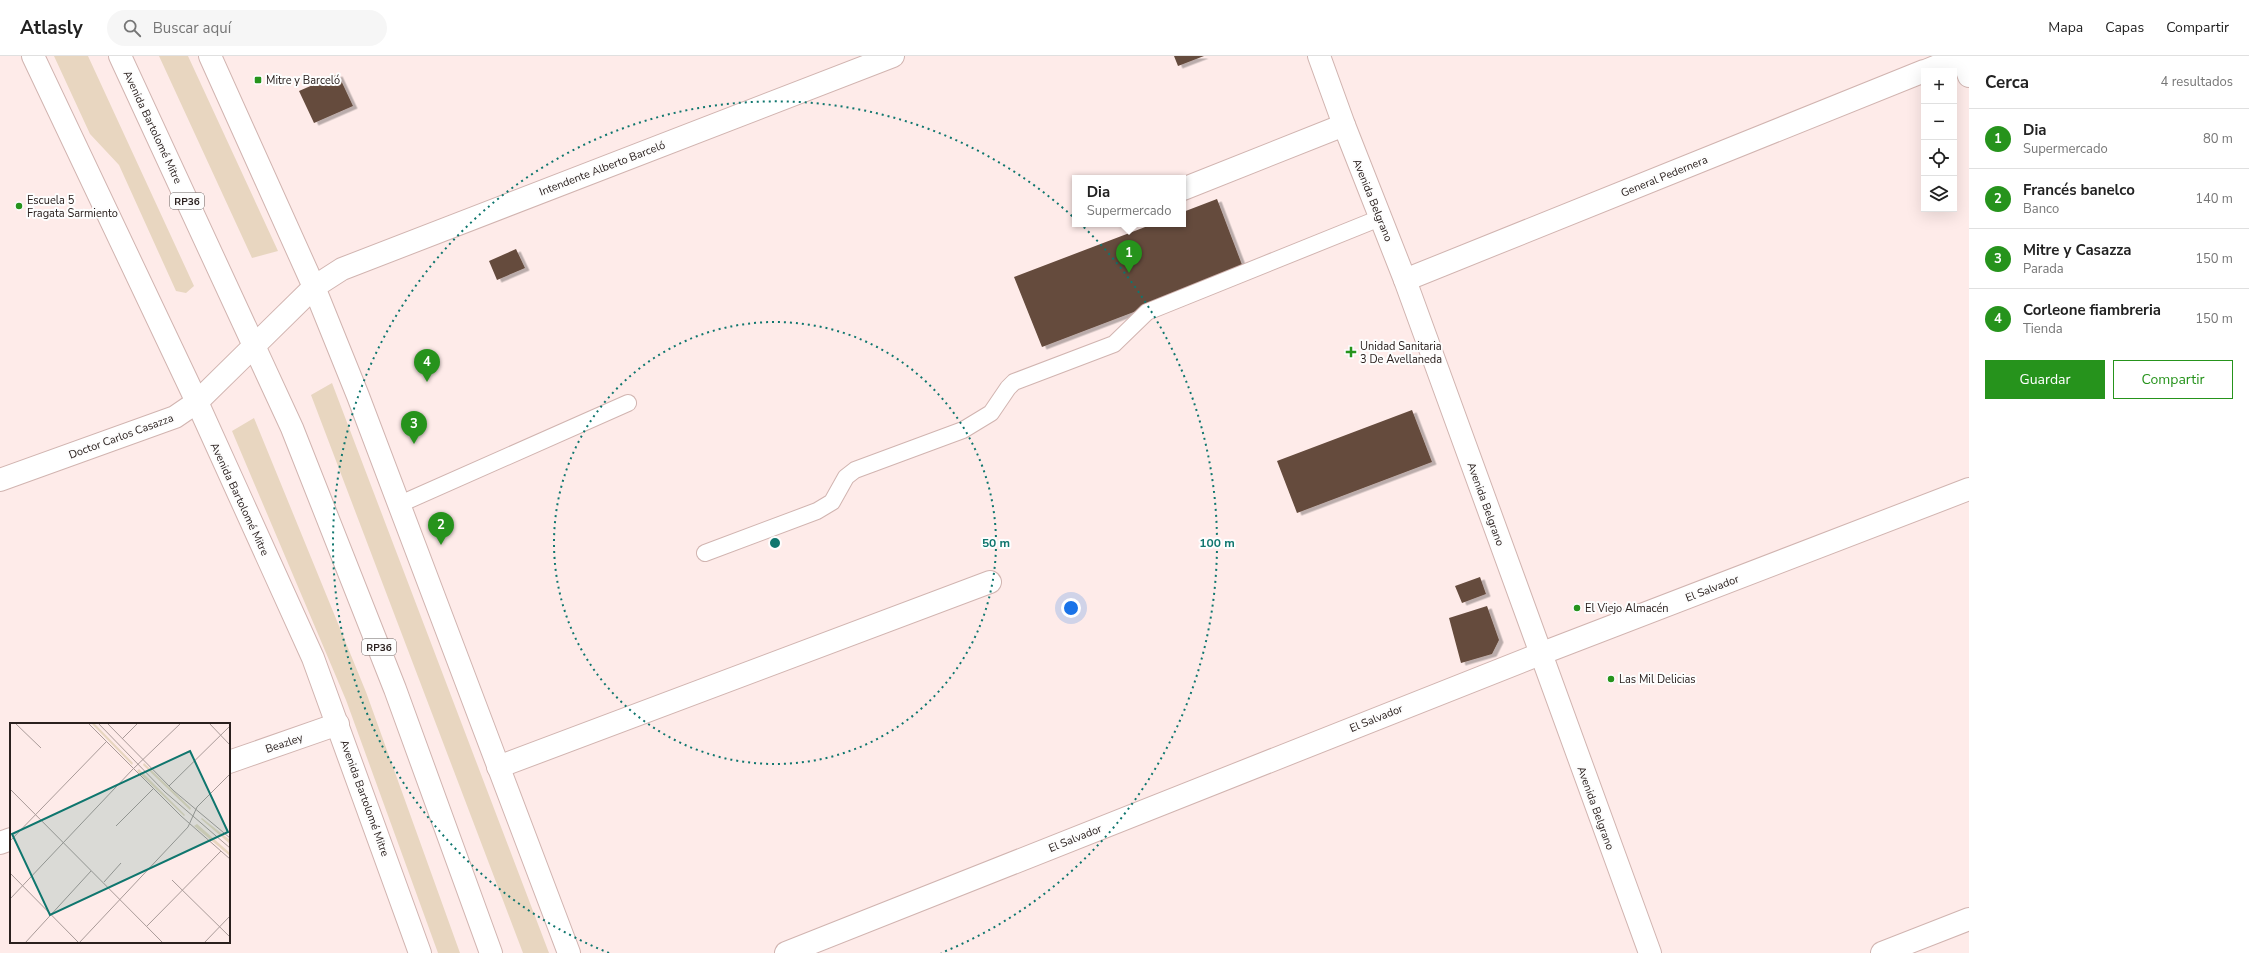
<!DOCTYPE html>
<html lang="es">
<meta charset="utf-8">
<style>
:root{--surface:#fff;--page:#f6f6f6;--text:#222;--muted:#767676;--line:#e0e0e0;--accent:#26931c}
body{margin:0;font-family:"Nunito Sans",sans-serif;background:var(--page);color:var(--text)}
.controls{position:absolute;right:12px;top:12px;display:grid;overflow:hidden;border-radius:0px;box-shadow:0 4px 16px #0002}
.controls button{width:36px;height:36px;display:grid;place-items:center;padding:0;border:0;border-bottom:1px solid var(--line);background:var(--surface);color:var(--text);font:20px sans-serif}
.you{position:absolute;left:1071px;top:552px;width:14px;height:14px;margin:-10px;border:3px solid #fff;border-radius:50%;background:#1a73e8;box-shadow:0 0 0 6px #1a73e833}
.badge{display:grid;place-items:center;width:26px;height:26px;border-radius:50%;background:var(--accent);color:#fff;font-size:13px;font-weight:700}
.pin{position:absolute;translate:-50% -33px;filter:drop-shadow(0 1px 2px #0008)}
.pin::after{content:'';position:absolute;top:21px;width:14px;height:12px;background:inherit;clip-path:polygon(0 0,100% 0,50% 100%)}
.popup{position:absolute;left:1072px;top:119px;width:114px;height:52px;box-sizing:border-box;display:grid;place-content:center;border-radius:0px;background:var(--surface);filter:drop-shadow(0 1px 3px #0005);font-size:13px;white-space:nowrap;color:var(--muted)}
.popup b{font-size:15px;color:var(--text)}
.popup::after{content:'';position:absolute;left:50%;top:100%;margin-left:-8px;border:8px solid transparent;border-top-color:var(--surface)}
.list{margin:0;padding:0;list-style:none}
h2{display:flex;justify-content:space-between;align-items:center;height:52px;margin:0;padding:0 16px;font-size:17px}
h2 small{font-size:13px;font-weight:400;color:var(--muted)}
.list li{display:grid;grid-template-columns:26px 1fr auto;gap:12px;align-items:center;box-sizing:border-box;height:60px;padding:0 16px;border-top:1px solid var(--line)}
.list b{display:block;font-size:15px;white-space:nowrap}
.list p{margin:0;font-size:13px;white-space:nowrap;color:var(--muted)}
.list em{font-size:13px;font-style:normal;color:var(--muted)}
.actions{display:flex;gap:8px;padding:12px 16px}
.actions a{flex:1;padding:9px 0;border:1px solid var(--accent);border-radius:0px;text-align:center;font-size:14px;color:var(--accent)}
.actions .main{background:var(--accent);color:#fff}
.icon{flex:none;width:22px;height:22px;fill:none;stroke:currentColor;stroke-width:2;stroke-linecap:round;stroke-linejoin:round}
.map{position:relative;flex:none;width:1969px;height:897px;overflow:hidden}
header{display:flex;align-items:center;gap:24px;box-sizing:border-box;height:56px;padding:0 20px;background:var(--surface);border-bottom:1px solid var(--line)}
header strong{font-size:19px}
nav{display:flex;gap:22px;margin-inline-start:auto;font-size:14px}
.search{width:280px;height:36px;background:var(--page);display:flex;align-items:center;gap:10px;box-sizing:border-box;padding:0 14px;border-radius:22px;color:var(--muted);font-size:15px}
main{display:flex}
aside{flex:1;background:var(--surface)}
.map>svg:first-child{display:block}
.green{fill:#e8d6c0}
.building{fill:#654b3d;filter:url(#shadow)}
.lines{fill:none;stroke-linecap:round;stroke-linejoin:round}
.lane-casing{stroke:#d1b4b0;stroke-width:18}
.street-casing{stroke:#d1b4b0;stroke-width:24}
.secondary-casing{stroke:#d1b4b0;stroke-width:24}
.primary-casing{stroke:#d1b4b0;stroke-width:24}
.lane{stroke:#fff;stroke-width:16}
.street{stroke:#fff;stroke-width:22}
.secondary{stroke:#fff;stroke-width:22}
.primary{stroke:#fff;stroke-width:22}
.ring{fill:none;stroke:#0f766e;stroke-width:2;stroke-dasharray:2 4}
.poi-dot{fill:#26931c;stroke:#fdfdfd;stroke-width:1.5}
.labels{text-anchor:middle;stroke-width:4;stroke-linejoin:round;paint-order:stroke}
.shield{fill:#fdfdfd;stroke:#696261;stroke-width:1}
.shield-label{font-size:10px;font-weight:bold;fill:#2a201e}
.poi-label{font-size:11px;fill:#2a201e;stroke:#fdfdfd;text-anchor:start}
.street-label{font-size:11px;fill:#2a201e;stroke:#fdfdfd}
.inset-road{fill:none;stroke:#a99a98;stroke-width:1}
.view{fill:#0f766e;fill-opacity:0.15;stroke:#0f766e;stroke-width:2}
.inset-edge{fill:none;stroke:#2a201e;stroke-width:2}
.centre{fill:#0f766e;stroke:#fdfdfd;stroke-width:2}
.ring-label{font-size:12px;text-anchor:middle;font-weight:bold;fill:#0f766e;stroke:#fdfdfd;stroke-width:4;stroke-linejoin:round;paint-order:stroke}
</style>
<header>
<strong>Atlasly</strong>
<div class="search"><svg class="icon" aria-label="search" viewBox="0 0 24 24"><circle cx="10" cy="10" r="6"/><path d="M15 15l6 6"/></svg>Buscar aquí</div>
<nav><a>Mapa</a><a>Capas</a><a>Compartir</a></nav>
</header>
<main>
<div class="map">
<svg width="1969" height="897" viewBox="0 0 1969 897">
<defs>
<filter id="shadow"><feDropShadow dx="4.5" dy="2.5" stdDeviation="0" flood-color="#0004"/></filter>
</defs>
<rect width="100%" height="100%" fill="#feebe9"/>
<path class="green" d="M 54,0 L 88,0 L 194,230 L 186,237 L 176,235 L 119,109 L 90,78 Z
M 159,0 L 188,0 L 278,195 L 252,202 Z
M 332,327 L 549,897 L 523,897 L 311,339 Z
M 254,362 L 366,636 L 460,897 L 438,897 L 346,644 L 232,375 Z"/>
<path class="building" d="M 1174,0 L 1204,0 L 1178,10 Z
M 338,18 L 353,50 L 314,67 L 299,35 Z
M 1217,143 L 1244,214 L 1042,291 L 1014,221 L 1153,168 L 1183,168 L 1183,156 Z
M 516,193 L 525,212 L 497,224 L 489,205 Z
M 1412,354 L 1432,406 L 1297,457 L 1277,405 Z
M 1480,521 L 1486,538 L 1462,547 L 1455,530 Z
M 1487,550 L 1499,584 L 1492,598 L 1461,607 L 1449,562 Z"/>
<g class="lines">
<defs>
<path id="lane" d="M 400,448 L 628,347
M 705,497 L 817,455 L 832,446 L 846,421 L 855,414 L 963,374 L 991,357 L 1008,332 L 1014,326 L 1114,288 L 1147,256 L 1380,162"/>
<path id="street" d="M 1962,0 L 1969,20
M 1925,15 L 1962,0
M 1183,133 L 1344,69
M 1405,224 L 1924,15
M 0,424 L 175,361 L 197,346 L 314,231 L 342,213 L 893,0
M 229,706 L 338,668
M 498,711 L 990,526
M 0,787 L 11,783
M 786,897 L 1540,598 L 1969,433
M 1882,897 L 1969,863"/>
<path id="secondary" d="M 33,0 L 197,346 L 313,602 L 420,897
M 210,0 L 314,231 L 358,340 L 569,897
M 1319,0 L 1344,69 L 1405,224 L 1650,897"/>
<path id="primary" d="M 120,0 L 292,372 L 395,633 L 491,897"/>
</defs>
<use href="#lane" class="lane-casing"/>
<use href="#street" class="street-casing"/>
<use href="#secondary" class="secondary-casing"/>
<use href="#primary" class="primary-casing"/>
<use href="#lane" class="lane"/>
<use href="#street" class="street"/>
<use href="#secondary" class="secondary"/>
<use href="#primary" class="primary"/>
</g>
<g class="ring">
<circle cx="775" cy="487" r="221"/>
<path d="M609 897A442 442 0 1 1 941 897"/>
</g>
<g class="poi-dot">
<rect x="254" y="20" width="8" height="8" rx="2"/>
<circle cx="19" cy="150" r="4"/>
<path d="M1349 290h4v4h4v4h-4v4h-4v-4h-4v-4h4z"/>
<circle cx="1577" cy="552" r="4"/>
<circle cx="1611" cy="623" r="4"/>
</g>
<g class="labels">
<g class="shield">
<rect x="170" y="137" width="34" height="16" rx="3"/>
<rect x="362" y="583" width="34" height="16" rx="3"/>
</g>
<g class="shield-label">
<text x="187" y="149">RP36</text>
<text x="379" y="595">RP36</text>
</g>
<g class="poi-label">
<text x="266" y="28">Mitre y Barceló</text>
<text x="27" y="148">Escuela 5<tspan x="27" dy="13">Fragata Sarmiento</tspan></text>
<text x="1360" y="294">Unidad Sanitaria<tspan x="1360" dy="13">3 De Avellaneda</tspan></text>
<text x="1585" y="556">El Viejo Almacén</text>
<text x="1619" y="627">Las Mil Delicias</text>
</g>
<g class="street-label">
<text transform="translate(153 71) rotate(65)" y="4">Avenida Bartolomé Mitre</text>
<text transform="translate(602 112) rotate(-21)" y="4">Intendente Alberto Barceló</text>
<text transform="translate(1664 120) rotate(-22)" y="4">General Pedernera</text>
<text transform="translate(1373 144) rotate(68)" y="4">Avenida Belgrano</text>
<text transform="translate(121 380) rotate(-20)" y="4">Doctor Carlos Casazza</text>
<text transform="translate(240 443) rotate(65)" y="4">Avenida Bartolomé Mitre</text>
<text transform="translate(1486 448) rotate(70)" y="4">Avenida Belgrano</text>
<text transform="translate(1712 532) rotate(-21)" y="4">El Salvador</text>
<text transform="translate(1376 662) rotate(-22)" y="4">El Salvador</text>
<text transform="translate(284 687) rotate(-19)" y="4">Beazley</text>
<text transform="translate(365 742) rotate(70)" y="4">Avenida Bartolomé Mitre</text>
<text transform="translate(1596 752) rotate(70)" y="4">Avenida Belgrano</text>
<text transform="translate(1075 782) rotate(-22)" y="4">El Salvador</text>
</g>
</g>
<g transform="translate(10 667)">
<rect width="220" height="220" fill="#feebe9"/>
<path d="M 81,0 L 84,0 L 123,40 L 122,42 ZM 134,40 L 181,85 L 180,87 L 133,42 ZM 129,46 L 175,92 L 174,93 L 127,48 ZM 192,95 L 220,117 L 220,121 L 191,96 ZM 187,101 L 220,130 L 220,133 L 184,103 Z" fill="#e8d6c0"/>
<path class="inset-road" d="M 5,0 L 31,25M 78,0 L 171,93 L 220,136M 88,0 L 155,69 L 220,125M 97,0 L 164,68 L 220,115M 199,0 L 220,22M 112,16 L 128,0M 159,63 L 220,3M 0,66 L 153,220M 106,103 L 143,66M 0,118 L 96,19M 0,150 L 69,220M 162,157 L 220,214M 94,159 L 111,140M 0,176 L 123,46 L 171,0M 137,203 L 211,128M 15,220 L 81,148M 69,220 L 178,104 L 187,84 L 220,51M 194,220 L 220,193"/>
<path class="view" d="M 180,28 L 218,109 L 40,192 L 2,111 Z"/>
<rect width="220" height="220" class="inset-edge"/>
</g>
<circle cx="775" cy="487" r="6" class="centre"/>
<g class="ring-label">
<text x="996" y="491">50 m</text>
<text x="1217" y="491">100 m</text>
</g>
</svg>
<div class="controls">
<button>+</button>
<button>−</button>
<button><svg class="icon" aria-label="locate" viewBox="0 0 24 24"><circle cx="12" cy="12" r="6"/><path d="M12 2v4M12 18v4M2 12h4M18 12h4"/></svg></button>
<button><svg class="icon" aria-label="layers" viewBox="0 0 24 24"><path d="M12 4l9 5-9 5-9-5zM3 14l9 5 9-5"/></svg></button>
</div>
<div class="you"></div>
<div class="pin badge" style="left:1129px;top:217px">1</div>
<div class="popup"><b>Dia</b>Supermercado</div>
<div class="pin badge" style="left:441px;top:489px">2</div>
<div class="pin badge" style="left:414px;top:388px">3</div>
<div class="pin badge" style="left:427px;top:326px">4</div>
</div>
<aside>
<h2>Cerca<small>4 resultados</small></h2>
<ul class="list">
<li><span class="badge">1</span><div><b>Dia</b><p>Supermercado</p></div><em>80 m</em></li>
<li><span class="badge">2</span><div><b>Francés banelco</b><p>Banco</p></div><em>140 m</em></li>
<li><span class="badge">3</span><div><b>Mitre y Casazza</b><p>Parada</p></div><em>150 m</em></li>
<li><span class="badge">4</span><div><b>Corleone fiambreria</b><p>Tienda</p></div><em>150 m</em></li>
</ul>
<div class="actions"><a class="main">Guardar</a><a>Compartir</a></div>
</aside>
</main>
